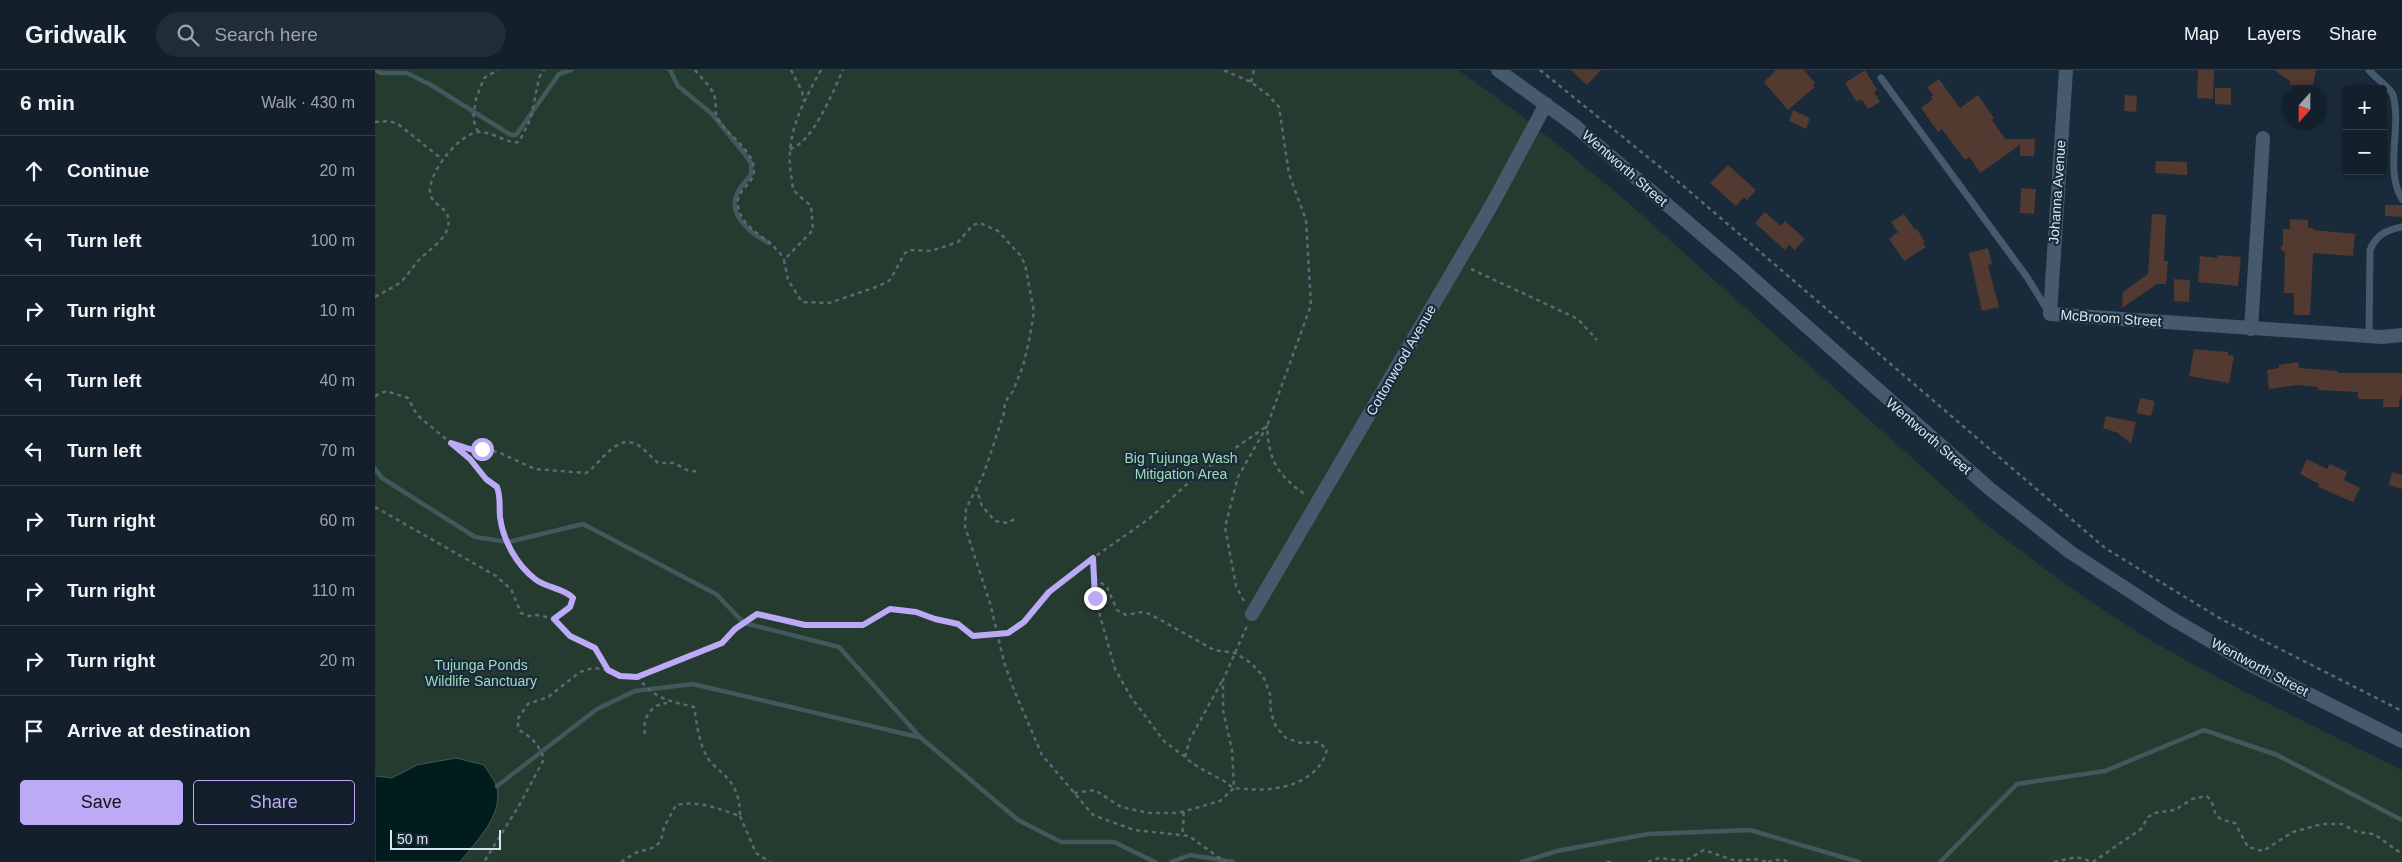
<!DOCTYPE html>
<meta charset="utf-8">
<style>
:root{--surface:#13202c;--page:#202d38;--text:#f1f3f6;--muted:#9da3a9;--line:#323e48;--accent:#bcaaf6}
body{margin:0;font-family:Arial,sans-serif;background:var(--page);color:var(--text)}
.controls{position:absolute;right:15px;top:15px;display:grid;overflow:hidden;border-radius:5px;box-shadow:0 2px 8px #0003}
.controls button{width:45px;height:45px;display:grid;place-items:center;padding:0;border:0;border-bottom:1px solid var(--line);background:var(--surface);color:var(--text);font:25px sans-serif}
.compass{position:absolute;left:1907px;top:15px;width:45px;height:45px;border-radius:50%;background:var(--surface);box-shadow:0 2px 8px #0003;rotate:201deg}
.scale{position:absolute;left:15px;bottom:12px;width:111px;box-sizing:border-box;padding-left:5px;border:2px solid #d9e4ef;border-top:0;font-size:14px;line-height:18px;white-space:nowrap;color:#d9e4ef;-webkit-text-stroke:4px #192a3a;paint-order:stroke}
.stop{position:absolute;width:15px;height:15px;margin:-11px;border:4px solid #bcaaf6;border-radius:50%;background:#fff}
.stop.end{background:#bcaaf6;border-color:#fff;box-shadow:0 1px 5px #0008}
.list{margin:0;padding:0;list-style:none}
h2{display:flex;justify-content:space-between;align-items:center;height:65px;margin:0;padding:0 20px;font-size:21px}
h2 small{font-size:16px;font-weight:400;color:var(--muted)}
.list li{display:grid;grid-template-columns:32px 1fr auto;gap:15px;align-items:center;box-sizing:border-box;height:70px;padding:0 20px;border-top:1px solid var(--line)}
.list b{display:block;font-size:19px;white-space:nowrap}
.list em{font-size:16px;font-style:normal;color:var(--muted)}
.actions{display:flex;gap:10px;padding:15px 20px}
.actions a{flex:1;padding:11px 0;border:1px solid var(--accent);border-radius:5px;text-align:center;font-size:18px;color:var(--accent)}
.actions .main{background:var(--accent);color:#111}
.icon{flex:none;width:28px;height:28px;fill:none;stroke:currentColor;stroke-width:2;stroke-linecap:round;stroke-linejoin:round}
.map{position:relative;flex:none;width:2027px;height:792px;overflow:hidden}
header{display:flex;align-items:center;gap:30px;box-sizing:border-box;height:70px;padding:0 25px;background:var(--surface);border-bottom:1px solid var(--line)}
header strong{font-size:24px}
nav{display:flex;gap:28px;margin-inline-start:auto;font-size:18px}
.search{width:350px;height:45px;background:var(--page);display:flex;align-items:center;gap:12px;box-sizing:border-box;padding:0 18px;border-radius:28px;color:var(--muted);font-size:19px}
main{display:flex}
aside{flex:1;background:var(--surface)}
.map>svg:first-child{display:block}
.green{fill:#263b2f}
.water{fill:#001c1d;stroke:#41585c}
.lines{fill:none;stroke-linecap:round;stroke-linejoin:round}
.stream{stroke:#41585c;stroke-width:4.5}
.building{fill:#523a30}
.path{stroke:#5a6977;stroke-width:2.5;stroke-dasharray:4 4;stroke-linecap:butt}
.service{stroke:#47596c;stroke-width:7}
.minor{stroke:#47596c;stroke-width:14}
.secondary{stroke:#47596c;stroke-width:14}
.route{stroke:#bcaaf6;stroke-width:6}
.labels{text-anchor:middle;stroke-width:4.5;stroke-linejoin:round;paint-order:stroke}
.street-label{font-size:14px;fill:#d9e4ef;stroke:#192a3a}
.park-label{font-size:14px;fill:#a0dbb9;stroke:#192a3a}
</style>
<header>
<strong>Gridwalk</strong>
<div class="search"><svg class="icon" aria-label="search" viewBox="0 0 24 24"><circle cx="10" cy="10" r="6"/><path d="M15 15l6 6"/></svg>Search here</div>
<nav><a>Map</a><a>Layers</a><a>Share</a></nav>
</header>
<main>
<aside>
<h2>6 min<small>Walk · 430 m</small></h2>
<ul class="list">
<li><svg class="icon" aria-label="ahead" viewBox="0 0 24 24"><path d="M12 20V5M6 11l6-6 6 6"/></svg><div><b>Continue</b></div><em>20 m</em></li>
<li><svg class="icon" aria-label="left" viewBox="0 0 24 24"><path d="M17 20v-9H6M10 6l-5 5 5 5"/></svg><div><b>Turn left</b></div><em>100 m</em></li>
<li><svg class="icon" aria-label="right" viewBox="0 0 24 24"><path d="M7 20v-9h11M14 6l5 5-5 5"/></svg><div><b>Turn right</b></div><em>10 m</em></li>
<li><svg class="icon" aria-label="left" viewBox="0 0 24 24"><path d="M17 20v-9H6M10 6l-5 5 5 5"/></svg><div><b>Turn left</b></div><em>40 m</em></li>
<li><svg class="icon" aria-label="left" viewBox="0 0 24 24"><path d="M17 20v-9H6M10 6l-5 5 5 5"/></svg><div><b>Turn left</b></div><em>70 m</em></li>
<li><svg class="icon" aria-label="right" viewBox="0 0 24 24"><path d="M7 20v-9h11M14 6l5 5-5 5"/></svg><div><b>Turn right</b></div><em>60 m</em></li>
<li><svg class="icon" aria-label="right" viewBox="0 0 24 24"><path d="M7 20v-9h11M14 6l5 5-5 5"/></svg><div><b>Turn right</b></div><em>110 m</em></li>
<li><svg class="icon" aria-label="right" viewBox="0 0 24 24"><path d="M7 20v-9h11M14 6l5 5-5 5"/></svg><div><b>Turn right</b></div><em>20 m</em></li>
<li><svg class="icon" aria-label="arrive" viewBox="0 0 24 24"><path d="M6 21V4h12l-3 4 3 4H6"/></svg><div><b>Arrive at destination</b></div></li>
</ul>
<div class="actions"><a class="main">Save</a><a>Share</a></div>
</aside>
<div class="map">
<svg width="2027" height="792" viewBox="0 0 2027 792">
<rect width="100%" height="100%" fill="#192a3a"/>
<path class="green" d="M 0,0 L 1083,0 L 1146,45 L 1166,63 L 1167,62 L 1248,128 L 1607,451 C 1664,496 1722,538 1784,575 C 1863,621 1946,659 2027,700 L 2027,792 L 0,792 Z"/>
<path class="water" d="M 81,688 L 109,695 C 113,702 120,710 122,718 C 128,746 101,771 85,792 L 0,792 L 0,706 L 17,708 L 42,695 Z"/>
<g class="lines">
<path class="stream" d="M 0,0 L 6,3 L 32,3 L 56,15 L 136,65 L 141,65 L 184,4 L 196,0
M 295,0 L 303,16 L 337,44 L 368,82 L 376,93 L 376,104 C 373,110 367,114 364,120 C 349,143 376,164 394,173
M 0,399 L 7,408 L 100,467 L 133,472 L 208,454 L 341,524 L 369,553 L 464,577 L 545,667 L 643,750 L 686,772 L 739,772 L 780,792
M 122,716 L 222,639 L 260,621 L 318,614 L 543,667
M 796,792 L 815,785 L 858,792
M 1147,792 L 1182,781 L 1273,764 L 1375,760 L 1484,792
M 1565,792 L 1642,714 L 1730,701 L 1829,660 L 1902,685 L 2027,750"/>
</g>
<path class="building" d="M 1196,0 L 1226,0 L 1212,15 Z
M 1401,0 L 1429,0 L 1440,13 L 1438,15 L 1440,17 L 1413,40 L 1389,12 Z
M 1490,0 L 1502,20 L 1499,22 L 1505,32 L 1493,39 L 1487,30 L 1481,31 L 1470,13 Z
M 1823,0 L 1839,0 L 1838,29 L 1822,28 Z
M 1899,0 L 1941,0 L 1938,15 L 1915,15 L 1915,11 Z
M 1564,9 L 1585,38 L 1603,25 L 1619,48 L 1617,50 L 1630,69 L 1660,69 L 1659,86 L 1645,86 L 1645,75 L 1605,103 L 1595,87 L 1590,90 L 1567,59 L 1563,62 L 1546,38 L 1558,29 L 1556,27 L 1558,25 L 1552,17 Z
M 1840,18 L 1856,18 L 1856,35 L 1840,34 Z
M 1750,25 L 1762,26 L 1761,42 L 1749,41 Z
M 1418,40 L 1435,48 L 1431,59 L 1414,51 Z
M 1781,91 L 1812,92 L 1812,105 L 1780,103 Z
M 1353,95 L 1381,120 L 1372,130 L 1369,127 L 1361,136 L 1335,113 Z
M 1646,118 L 1661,119 L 1659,144 L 1645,143 Z
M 2010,135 L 2027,135 L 2027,147 L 2010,146 Z
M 1390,142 L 1406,156 L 1410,151 L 1430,169 L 1420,180 L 1414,175 L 1410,180 L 1380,153 Z
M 1529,144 L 1540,160 L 1542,159 L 1550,172 L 1548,173 L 1551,177 L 1529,191 L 1514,169 L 1523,162 L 1516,152 Z
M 1777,144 L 1791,145 L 1789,191 L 1793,191 L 1791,214 L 1782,214 L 1747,238 L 1748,222 L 1773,204 Z
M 1915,149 L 1933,150 L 1933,158 L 1938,158 L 1938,160 L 1980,164 L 1978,186 L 1938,183 L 1935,245 L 1919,245 L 1919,223 L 1909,223 L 1910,183 L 1905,178 L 1908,175 L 1908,159 L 1915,159 Z
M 1613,178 L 1617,194 L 1613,195 L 1624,237 L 1607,241 L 1594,183 Z
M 1842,185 L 1866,187 L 1863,216 L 1823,212 L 1825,186 L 1842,188 Z
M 1799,209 L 1815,210 L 1814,232 L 1799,231 Z
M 1819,279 L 1853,282 L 1853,285 L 1859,286 L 1854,313 L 1814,306 Z
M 1923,292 L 1924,298 L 1963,301 L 1963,303 L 2027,303 L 2027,324 L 2026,329 L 2024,329 L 2024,337 L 2008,337 L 2008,329 L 1983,329 L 1983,322 L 1943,320 L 1943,317 L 1922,315 L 1894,319 L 1892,300 L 1904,298 L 1904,295 Z
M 1765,328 L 1780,331 L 1776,346 L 1762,343 Z
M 1731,346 L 1761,352 L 1756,374 L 1743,363 L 1728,358 Z
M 1932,389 L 1952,399 L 1955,394 L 1972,402 L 1969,410 L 1985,418 L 1978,432 L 1943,417 L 1944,414 L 1925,404 Z
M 2017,402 L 2027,405 L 2027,419 L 2014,415 Z"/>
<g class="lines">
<path class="path" d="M 320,0 C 326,8 338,18 340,28 C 342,34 339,41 342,47 C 350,64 382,82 379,103 C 377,115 360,121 363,136 C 367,162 399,168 409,190
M 416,0 L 427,21 L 428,31
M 446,0 C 427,34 410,65 416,105 C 417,109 417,116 419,120 C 423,126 431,131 436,136 L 438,160 L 409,190 L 413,210 L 427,232 L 454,233 L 504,216 L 515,210 L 530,183 L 536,180 L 556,181 L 583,172 L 598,155 L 605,153 L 623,161 L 645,185 L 650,194 L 659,242 L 654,271 L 648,296 L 638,321 L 630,332 L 629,343 L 609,403 L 591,439 L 590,457 L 615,533 L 629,592 L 639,620 L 667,685 L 718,745 L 759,760 L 814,766 L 850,792
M 1165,0 L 1306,114 L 1730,478 L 1846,549 L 2027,641
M 876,12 L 879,0
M 0,52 L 14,51 L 23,54 L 68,90
M 103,62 L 98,49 L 101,29 L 109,8 L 123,0
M 415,79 C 438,73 458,21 468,0
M 1096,199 L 1203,249 L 1222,270
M 0,227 C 8,222 16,219 23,214 C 32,208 38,195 46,188 C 54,180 68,171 72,160 C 80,136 56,138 55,122 C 53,103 84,64 103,62 C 117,61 132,74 144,72 L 156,48 L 164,8 L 169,0
M 0,326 L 11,321 L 33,328 L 42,345 L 95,389 L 111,409 L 122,417 C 126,428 124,437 125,447 C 128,470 143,500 163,512 C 174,518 190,518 198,528 L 195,537 L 179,549
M 79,375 L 101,381 L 107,379 L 123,382 L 160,399 L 211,403 C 227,393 242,360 266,377 C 272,382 277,388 283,393 L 299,393 L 312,400 L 324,402
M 601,417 L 607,436 L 620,451 L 632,453 L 640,449
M 0,437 L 121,506 L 136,519 L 146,543 L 154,546 L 163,545 L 179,549 L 195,565 L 219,578 L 233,600 L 218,598 L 205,602 L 173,627 L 153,634 L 142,650 L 144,660 C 157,667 164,675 169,689 L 145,734 L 109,792
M 719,508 L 732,517 L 742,540 L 751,545 L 767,542 L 775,544 L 839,580 L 860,583 L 876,593 L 888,606 L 895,624 L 896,643 L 901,657 L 911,668 L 926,673 L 943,672 L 952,679 C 945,712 904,722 874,719 C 870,719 863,719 859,718 C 855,716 852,713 849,711 C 835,703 822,698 810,687 L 815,669 L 847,611
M 869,531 L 861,516 L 850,457 L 863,407 L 892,356 C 894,391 902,405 931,425
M 233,600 L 245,606 L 262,607
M 270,664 C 267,648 276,634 292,633
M 810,687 L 789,671 L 756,627 L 740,599 L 720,528 L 718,488 L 775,448 L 823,404 L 892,356 L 936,235 L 931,150 L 914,104 L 904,37 L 893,25 L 876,12 L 848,0
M 699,723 L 720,720 L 746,737 L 774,743 L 803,743 L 845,731 L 859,718 L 857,680 L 848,640 L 848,610 L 872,556
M 808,742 C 811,750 805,758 809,766
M 365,746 L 381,783 L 395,792
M 246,792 L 260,783 L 280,777 L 286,771 L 289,757 L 301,735 C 323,730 344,739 365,746 C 365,726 360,714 345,701 C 342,698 337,694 334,690 C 324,675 322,654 319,637 C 291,630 282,630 262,607 L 347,573 L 360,559 L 382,544 L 430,555 L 488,555 L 515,539 L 541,542 L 560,549 L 583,553 L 598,566 L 633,563 L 649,552 L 674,522 L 718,488
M 1232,792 L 1236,792
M 1273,792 L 1284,788 L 1310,791 L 1329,780 L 1361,791 L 1379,789 L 1393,792
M 1393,792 L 1407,789 L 1413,792
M 1679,792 L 1701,787 L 1718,792 L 1766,759 L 1773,747 L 1780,743 L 1800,740 L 1817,729 L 1832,726 C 1846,742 1831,747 1860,753 L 1873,777 L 1888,781 L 1918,762 L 1947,754 L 1967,754 L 1982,762 L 1999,764 L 2027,784"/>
<path class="service" d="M 1994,0 C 2001,9 2014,16 2018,25 C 2027,59 2009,99 2027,129
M 1506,8 L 1652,207 L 1673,241
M 1994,266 L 1995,180 C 2001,165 2011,160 2027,157"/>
<path class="minor" d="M 1691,0 L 1675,244 L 2007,267 L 2027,265
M 1876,259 L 1888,68
M 877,544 L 1115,138 L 1171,34"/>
<path class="secondary" d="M 1123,0 L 1199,55 L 1366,198 L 1615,419 L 1695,482 L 1796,548 L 1878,596 L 2027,671"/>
</g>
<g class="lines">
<path class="route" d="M 107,379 L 101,381 L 76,373 L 95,389 L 111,409 L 122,417 C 126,428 124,436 125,447 C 128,471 142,495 160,509 C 171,518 189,518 198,528 L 195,537 L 179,549 L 195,566 L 220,578 L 233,600 L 245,606 L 262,607 L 347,573 L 360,559 L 382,544 L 430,555 L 488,555 L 515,539 L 541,542 L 560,549 L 583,554 L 598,566 L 633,563 L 649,552 L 674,522 L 718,488 L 720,528"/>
</g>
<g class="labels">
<g class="street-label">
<text transform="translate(1250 98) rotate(41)" y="5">Wentworth Street</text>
<text transform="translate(1682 122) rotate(-86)" y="5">Johanna Avenue</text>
<text transform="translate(1736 248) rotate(4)" y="5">McBroom Street</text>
<text transform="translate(1026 290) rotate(-60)" y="5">Cottonwood Avenue</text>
<text transform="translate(1554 366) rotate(41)" y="5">Wentworth Street</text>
<text transform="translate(1885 597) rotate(28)" y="5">Wentworth Street</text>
</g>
<g class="park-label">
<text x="806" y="393">Big Tujunga Wash<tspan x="806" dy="16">Mitigation Area</tspan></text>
<text x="106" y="600">Tujunga Ponds<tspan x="106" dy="16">Wildlife Sanctuary</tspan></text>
</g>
</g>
</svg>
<div class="controls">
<button>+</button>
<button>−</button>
</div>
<svg class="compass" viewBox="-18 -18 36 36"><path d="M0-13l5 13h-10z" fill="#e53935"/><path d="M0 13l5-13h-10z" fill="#9da3a9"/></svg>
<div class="scale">50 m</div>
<div class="stop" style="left:107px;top:379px"></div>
<div class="stop end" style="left:720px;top:528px"></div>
</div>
</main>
